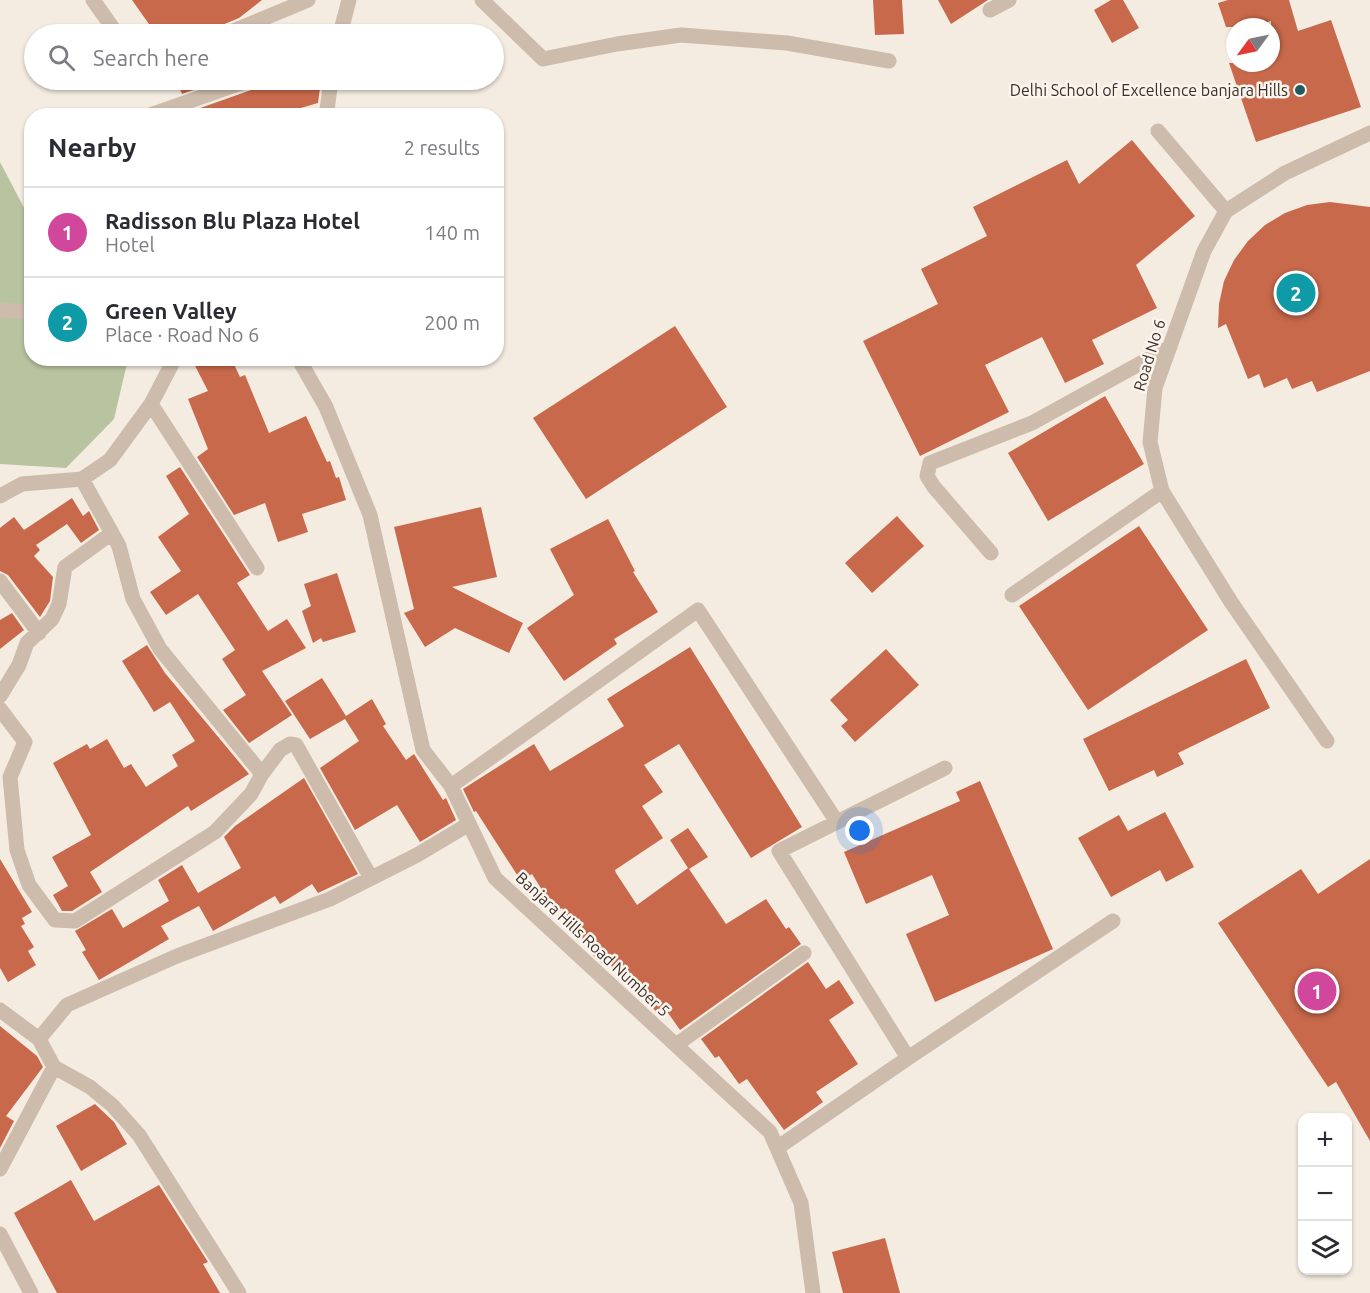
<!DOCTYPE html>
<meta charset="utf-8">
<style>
:root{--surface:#fff;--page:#f2f2f3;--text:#2b2b33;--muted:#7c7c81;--line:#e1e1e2;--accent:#2563eb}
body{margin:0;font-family:Ubuntu,sans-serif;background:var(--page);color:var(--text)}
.controls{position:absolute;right:18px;bottom:18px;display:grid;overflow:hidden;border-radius:12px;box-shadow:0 2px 4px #0004}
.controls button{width:54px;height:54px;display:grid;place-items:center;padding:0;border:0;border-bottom:2px solid var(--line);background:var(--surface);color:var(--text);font:30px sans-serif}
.compass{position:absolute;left:1226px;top:18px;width:54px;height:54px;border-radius:50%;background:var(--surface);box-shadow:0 2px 4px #0004;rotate:237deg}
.you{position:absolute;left:860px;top:831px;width:21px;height:21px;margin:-15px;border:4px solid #fff;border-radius:50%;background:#1a73e8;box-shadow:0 0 0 9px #1a73e833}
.badge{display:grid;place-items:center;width:39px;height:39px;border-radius:50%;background:var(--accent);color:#fff;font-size:20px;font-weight:700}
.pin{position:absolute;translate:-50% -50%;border:3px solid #fff;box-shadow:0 2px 6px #0006}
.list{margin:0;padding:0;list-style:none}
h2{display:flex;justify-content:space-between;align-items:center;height:78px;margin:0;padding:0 24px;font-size:26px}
h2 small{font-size:20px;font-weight:400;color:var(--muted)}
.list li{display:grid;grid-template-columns:39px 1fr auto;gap:18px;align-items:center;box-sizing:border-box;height:90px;padding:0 24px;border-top:2px solid var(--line)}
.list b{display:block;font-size:22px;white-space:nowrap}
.list p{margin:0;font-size:20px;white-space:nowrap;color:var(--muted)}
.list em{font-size:20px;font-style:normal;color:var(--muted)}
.icon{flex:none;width:33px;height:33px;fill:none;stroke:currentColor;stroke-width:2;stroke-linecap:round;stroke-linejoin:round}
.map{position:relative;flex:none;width:1370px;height:1293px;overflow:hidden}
.search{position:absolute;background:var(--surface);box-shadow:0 2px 4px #0004;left:24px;top:24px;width:480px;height:66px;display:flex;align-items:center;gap:15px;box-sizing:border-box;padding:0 21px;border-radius:33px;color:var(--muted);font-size:22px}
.panel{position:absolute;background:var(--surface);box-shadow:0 2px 4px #0004;left:24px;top:108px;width:480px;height:258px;border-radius:24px}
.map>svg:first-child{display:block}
.green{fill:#b8c4a0}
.building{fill:#c8694b}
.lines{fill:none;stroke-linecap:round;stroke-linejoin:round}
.minor{stroke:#cdbbac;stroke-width:15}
.poi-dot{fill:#1f5a5e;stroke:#fbf5ee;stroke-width:2}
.labels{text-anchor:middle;stroke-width:5;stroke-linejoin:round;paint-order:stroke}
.poi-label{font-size:16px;fill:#3b302b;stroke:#fbf5ee;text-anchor:end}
.street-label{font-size:16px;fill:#3b302b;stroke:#fbf5ee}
</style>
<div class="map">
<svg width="1370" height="1293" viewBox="0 0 1370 1293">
<rect width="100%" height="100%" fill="#f4ebe1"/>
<path class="green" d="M 0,162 L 31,221 L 32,358 L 128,359 L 114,419 L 66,468 L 0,464 Z"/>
<path class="building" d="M 132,0 L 262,0 L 239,18 L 222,25 L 216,34 L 156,34 Z
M 873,0 L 902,0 L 904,34 L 875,35 Z
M 938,0 L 988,0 L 951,24 Z
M 1111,0 L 1123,0 L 1139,28 L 1112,43 L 1094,10 Z
M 1228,0 L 1289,0 L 1298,31 L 1331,20 L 1361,107 L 1256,142 L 1229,63 L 1271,63 L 1271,21 L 1251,27 L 1226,27 L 1218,3 Z
M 176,80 L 222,80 L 182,94 Z
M 259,80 L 321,80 L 318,103 L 273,116 L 191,116 L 189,112 L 254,89 Z
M 1132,140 L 1195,216 L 1136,265 L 1157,308 L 1092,340 L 1104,364 L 1065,383 L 1042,337 L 985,365 L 1009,412 L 920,456 L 863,341 L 938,304 L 921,269 L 987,236 L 973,207 L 1067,160 L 1079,184 Z
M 1330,202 L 1370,207 L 1370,371 L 1317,392 L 1312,381 L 1292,389 L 1287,378 L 1264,388 L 1259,374 L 1248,379 L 1226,324 L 1218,328 L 1219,304 L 1224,281 L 1234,260 L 1248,241 L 1265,225 L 1285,213 L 1307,205 Z
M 675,326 L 727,407 L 586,499 L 533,418 Z
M 191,358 L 231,358 L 240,377 L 245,375 L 269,433 L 306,416 L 327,462 L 330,461 L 336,478 L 339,477 L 346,500 L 302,514 L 308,532 L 278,542 L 265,503 L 234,515 L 197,457 L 208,449 L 188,399 L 208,391 Z
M 1105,396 L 1144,464 L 1048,521 L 1008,453 Z
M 180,467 L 250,575 L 237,583 L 268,631 L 287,619 L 306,648 L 262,671 L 292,715 L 249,743 L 223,710 L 246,695 L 222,659 L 235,650 L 198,594 L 166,615 L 150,592 L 181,571 L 158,537 L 189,514 L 166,476 Z
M 72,498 L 83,516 L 89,511 L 99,530 L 81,543 L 67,524 L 36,545 L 40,550 L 34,556 L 53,577 L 50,601 L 40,617 L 8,575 L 0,571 L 0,528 L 14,517 L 24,530 Z
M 481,507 L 497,577 L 452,587 L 523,623 L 509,653 L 455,628 L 425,647 L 404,613 L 414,609 L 394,527 Z
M 897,516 L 924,546 L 872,593 L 845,563 Z
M 608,519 L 635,571 L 633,572 L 658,612 L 614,639 L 617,644 L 564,681 L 527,628 L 574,595 L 550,549 Z
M 1139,526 L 1208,630 L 1088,710 L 1019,606 Z
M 337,573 L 356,632 L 323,642 L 321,638 L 313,643 L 302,611 L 311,606 L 304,584 Z
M 12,613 L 24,630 L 0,649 L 0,620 Z
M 147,645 L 165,673 L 249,774 L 191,811 L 188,806 L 90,872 L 102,892 L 72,911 L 62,911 L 53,895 L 68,886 L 52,857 L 91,835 L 53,763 L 87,744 L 90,749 L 107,739 L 124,768 L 131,764 L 146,787 L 178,766 L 172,755 L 195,741 L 170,702 L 154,712 L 122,661 Z
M 690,647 L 802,827 L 751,858 L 679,744 L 644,765 L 663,792 L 642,806 L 663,838 L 615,870 L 616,873 L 637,905 L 688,868 L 670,840 L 688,828 L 708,857 L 689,869 L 726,924 L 766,899 L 786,929 L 789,927 L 801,944 L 680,1030 L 666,1010 L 659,1016 L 633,981 L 626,985 L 610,964 L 606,967 L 593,955 L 562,908 L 556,912 L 532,874 L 521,881 L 476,811 L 474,812 L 463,789 L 534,744 L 550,771 L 624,726 L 607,699 Z
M 886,649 L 919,685 L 855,742 L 841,726 L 848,720 L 830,700 Z
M 1246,659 L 1270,708 L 1178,753 L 1184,764 L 1157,777 L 1154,770 L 1109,791 L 1083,739 Z
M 322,678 L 346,716 L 372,699 L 386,724 L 383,726 L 406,760 L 414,754 L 443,800 L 446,798 L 456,820 L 420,842 L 397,805 L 355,830 L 320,768 L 359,741 L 345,719 L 310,739 L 285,701 Z
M 304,778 L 358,874 L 318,893 L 312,884 L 280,904 L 275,896 L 213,931 L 199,906 L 161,926 L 169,939 L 99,980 L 82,952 L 86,950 L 75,931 L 112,909 L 123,928 L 169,901 L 158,880 L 182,865 L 198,893 L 241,868 L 224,837 L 235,826 Z
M 980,781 L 1053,949 L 935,1002 L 906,934 L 949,915 L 932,875 L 866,904 L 844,852 L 960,801 L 956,792 Z
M 1165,812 L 1194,867 L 1166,882 L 1160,870 L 1111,897 L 1078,838 L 1119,815 L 1128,831 Z
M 0,859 L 32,912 L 22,918 L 25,924 L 21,926 L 34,947 L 28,951 L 36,965 L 8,982 L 0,968 Z
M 1370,859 L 1370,1141 L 1336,1082 L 1328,1087 L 1218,923 L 1301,869 L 1318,894 Z
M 808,962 L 826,989 L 839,980 L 854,1003 L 829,1020 L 858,1064 L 816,1092 L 823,1102 L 784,1130 L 747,1079 L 739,1084 L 719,1056 L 715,1058 L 701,1039 Z
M 0,1026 L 37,1056 L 43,1067 L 6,1116 L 14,1121 L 0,1148 Z
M 95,1104 L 114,1122 L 127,1144 L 81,1171 L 56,1126 Z
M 71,1180 L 94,1221 L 159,1185 L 208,1262 L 203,1264 L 220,1293 L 57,1293 L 14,1213 Z
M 885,1238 L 900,1293 L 843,1293 L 832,1252 Z"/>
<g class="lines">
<path class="minor" d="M 93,0 L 117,34
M 482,0 L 543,59 L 617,44 L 681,35 L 787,43 L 889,61
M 990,10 L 1009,0
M 226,34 L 308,0
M 340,34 L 349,0
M 147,116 L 250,80
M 324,116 L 327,110 L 331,80
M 1158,131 L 1226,211
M 0,310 L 32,312
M 298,358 L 326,407 L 370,515 L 423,750 L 451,786 L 495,878 L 770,1132 L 801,1203 L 813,1293
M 151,404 L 257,568
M 82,479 L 119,546 L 133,599 L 160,649 L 262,774
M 0,496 L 22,484 L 82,479 L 110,460 L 151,404 L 175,358
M 991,553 L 934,487 L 927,476 L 930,463 L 1032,423 L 1170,347
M 0,581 L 39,633
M 1012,595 L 1162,491
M 0,696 L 19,665 L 27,643 L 52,619 L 59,604 L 65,567 L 112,533
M 0,709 L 25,742 L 10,777 L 17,850 L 29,885 L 55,920 L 75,921 L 215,832 L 251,794 L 262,774 L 280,750 L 290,744 L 296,745 L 371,878
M 1327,741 L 1231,602 L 1162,491 L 1150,442 L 1155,388 L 1204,251 L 1226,211 L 1285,173 L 1370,133
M 451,786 L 698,610 L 837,822
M 0,1010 L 39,1039 L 54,1067 L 90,1087 L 112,1105 L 139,1135 L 239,1293
M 39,1039 L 67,1005 L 177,956 L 330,899 L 417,855 L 469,824
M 676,1045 L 804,953
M 908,1058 L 1113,921
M 777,1148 L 908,1058 L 779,851 L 945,768
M 0,1169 L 54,1067
M 0,1234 L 31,1293"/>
</g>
<circle class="poi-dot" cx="1300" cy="90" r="6"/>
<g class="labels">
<g class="poi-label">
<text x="1288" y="96">Delhi School of Excellence banjara Hills</text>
</g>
<g class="street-label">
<text transform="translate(1149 355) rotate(-73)" y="6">Road No 6</text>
<text transform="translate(593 944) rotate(43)" y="6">Banjara Hills Road Number 5</text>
</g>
</g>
</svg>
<div class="controls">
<button>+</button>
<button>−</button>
<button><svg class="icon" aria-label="layers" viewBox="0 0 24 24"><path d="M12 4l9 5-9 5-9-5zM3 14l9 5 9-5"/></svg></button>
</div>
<svg class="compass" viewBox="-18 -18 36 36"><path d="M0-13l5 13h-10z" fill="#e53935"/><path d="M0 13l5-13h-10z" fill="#7c7c81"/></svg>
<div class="you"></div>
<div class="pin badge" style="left:1317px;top:991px;background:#d1479c">1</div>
<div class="pin badge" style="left:1296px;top:293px;background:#0f9aa8">2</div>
<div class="search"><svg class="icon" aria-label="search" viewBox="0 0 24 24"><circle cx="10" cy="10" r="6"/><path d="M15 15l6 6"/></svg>Search here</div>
<section class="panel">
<h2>Nearby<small>2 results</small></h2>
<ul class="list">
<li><span class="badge" style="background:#d1479c">1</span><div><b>Radisson Blu Plaza Hotel</b><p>Hotel</p></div><em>140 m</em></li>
<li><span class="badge" style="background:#0f9aa8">2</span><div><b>Green Valley</b><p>Place · Road No 6</p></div><em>200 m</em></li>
</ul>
</section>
</div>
